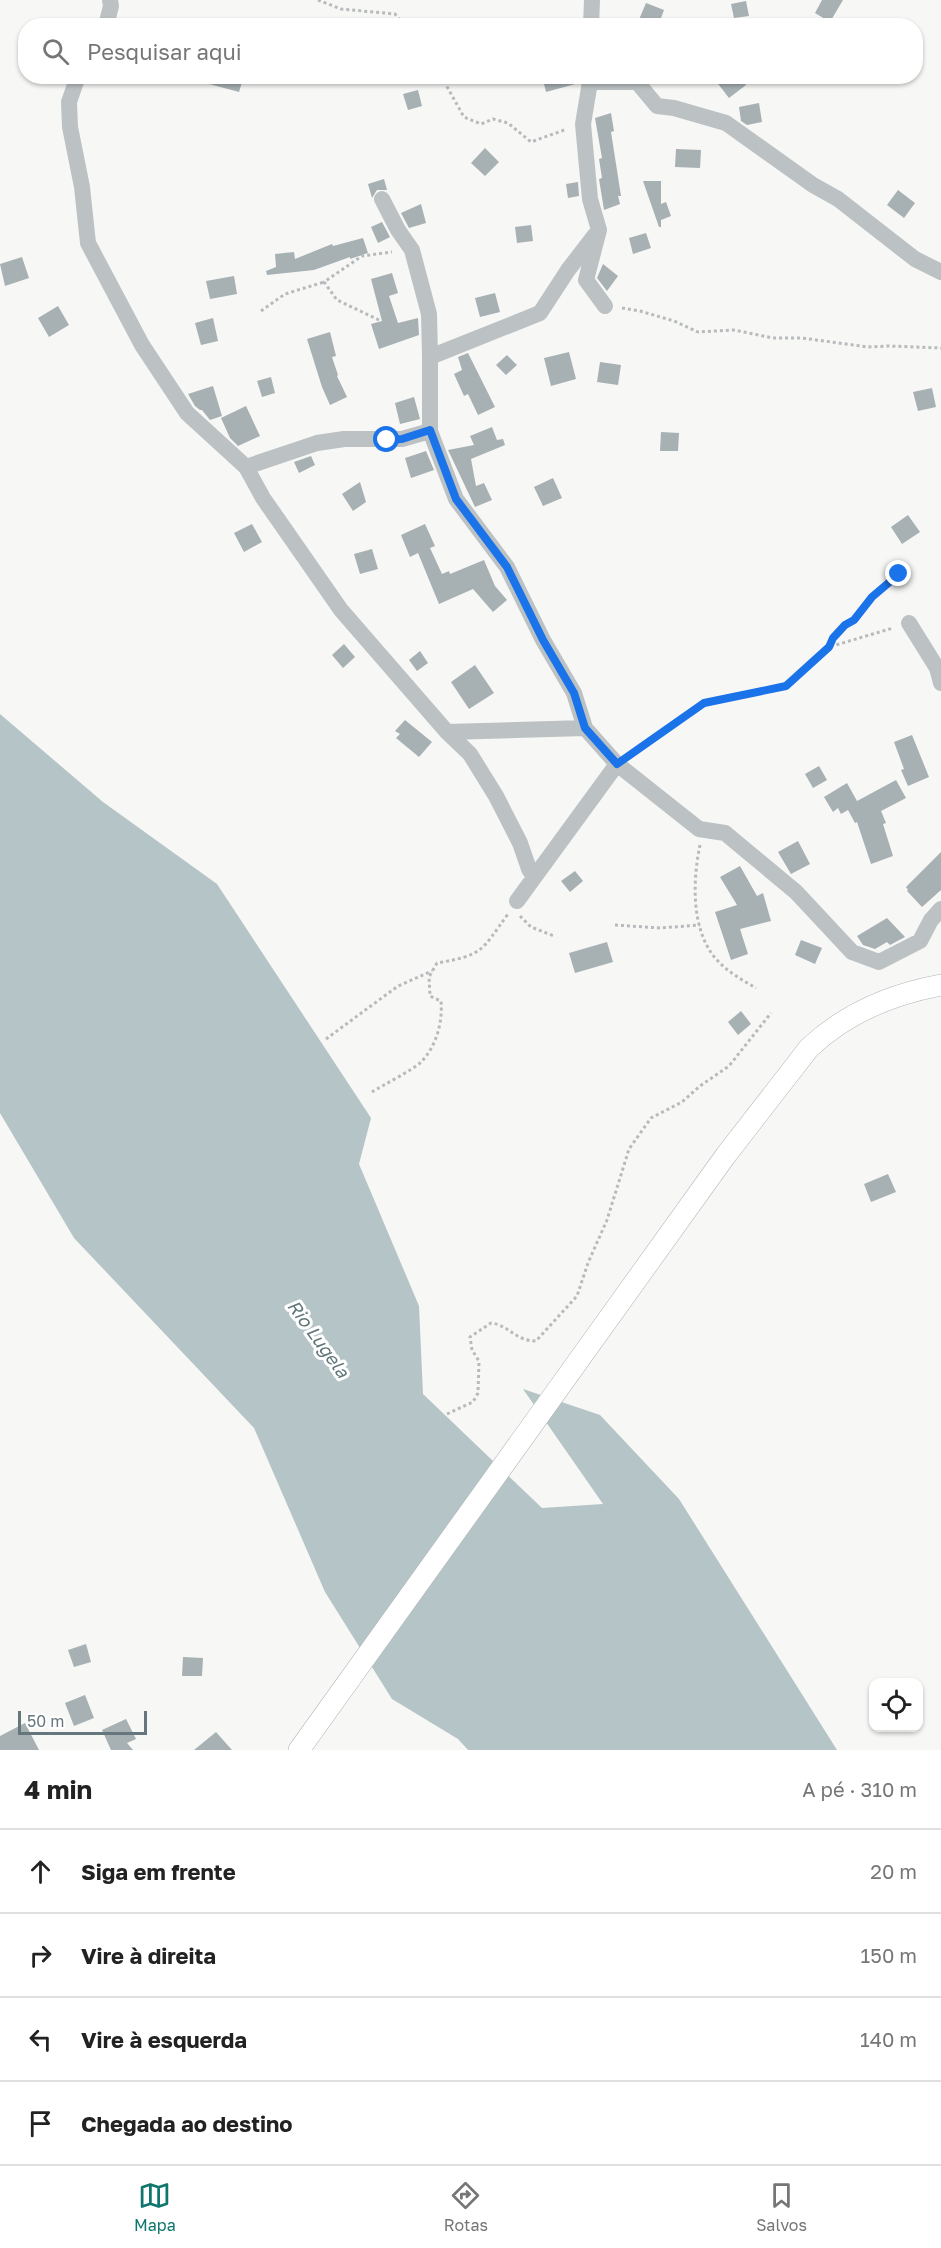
<!DOCTYPE html>
<html lang="pt">
<meta charset="utf-8">
<style>
:root{--surface:#fff;--page:#f6f6f6;--text:#222;--muted:#767676;--line:#e0e0e0;--accent:#0f766e}
body{margin:0;font-family:"Golos Text",sans-serif;background:var(--page);color:var(--text)}
.controls{position:absolute;right:18px;bottom:18px;display:grid;overflow:hidden;border-radius:12px;box-shadow:0 2px 4px #0004}
.controls button{width:54px;height:54px;display:grid;place-items:center;padding:0;border:0;border-bottom:2px solid var(--line);background:var(--surface);color:var(--text);font:30px sans-serif}
.scale{position:absolute;left:18px;bottom:15px;width:129px;box-sizing:border-box;padding-left:6px;border:3px solid #65777d;border-top:0;font-size:16px;line-height:21px;white-space:nowrap;color:#65777d;-webkit-text-stroke:4px #fff;paint-order:stroke}
.stop{position:absolute;width:18px;height:18px;margin:-14px;border:4px solid #1a73e8;border-radius:50%;background:#fff}
.stop.end{background:#1a73e8;border-color:#fff;box-shadow:0 2px 6px #0008}
.list{margin:0;padding:0;list-style:none}
h2{display:flex;justify-content:space-between;align-items:center;height:78px;margin:0;padding:0 24px;font-size:26px}
h2 small{font-size:20px;font-weight:400;color:var(--muted)}
.list li{display:grid;grid-template-columns:39px 1fr auto;gap:18px;align-items:center;box-sizing:border-box;height:84px;padding:0 24px;border-top:2px solid var(--line)}
.list b{display:block;font-size:22px;white-space:nowrap}
.list em{font-size:20px;font-style:normal;color:var(--muted)}
.icon{flex:none;width:33px;height:33px;fill:none;stroke:currentColor;stroke-width:2;stroke-linecap:round;stroke-linejoin:round}
.map{position:relative;flex:none;width:941px;height:1750px;overflow:hidden}
.search{position:absolute;background:var(--surface);box-shadow:0 2px 4px #0004;left:18px;right:18px;top:18px;height:66px;display:flex;align-items:center;gap:15px;box-sizing:border-box;padding:0 21px;border-radius:24px;color:var(--muted);font-size:22px}
.sheet{height:414px;background:var(--surface)}
nav{display:flex;justify-content:space-around;align-items:center;box-sizing:border-box;height:84px;border-top:2px solid var(--line);background:var(--surface);font-size:16px;color:var(--muted)}
nav a{display:grid;justify-items:center;gap:3px}
nav .on{color:var(--accent)}
.map>svg:first-child{display:block}
.water{fill:#b5c4c6}
.building{fill:#a7b0b3}
.lines{fill:none;stroke-linecap:round;stroke-linejoin:round}
.major-casing{stroke:#b0b6b9;stroke-width:22}
.path{stroke:#b7bbbd;stroke-width:3;stroke-dasharray:3 3;stroke-linecap:butt}
.minor{stroke:#bcc2c4;stroke-width:16}
.major{stroke:#fff;stroke-width:21}
.route{stroke:#1a73e8;stroke-width:8}
.labels{text-anchor:middle;stroke-width:6;stroke-linejoin:round;paint-order:stroke}
.water-label{font-size:18px;font-style:italic;fill:#607678;stroke:#fff}
</style>
<div class="map">
<svg width="941" height="1750" viewBox="0 0 941 1750">
<rect width="100%" height="100%" fill="#f7f7f5"/>
<path class="water" d="M 0,714 L 103,802 L 217,884 L 371,1118 L 359,1164 L 419,1306 L 423,1394 L 542,1508 L 603,1504 L 523,1389 L 600,1415 L 679,1499 L 837,1750 L 468,1750 L 458,1739 L 392,1699 L 325,1592 L 254,1428 L 74,1238 L 0,1113 Z"/>
<path class="building" d="M 822,0 L 843,0 L 830,22 L 815,13 Z
M 746,1 L 749,16 L 734,18 L 731,4 Z
M 646,3 L 664,10 L 658,26 L 648,26 L 638,22 Z
M 199,76 L 244,76 L 239,92 L 198,81 Z
M 542,76 L 581,76 L 579,83 L 546,92 Z
M 712,76 L 740,76 L 746,85 L 729,98 Z
M 418,90 L 422,106 L 408,110 L 403,94 Z
M 759,103 L 762,122 L 747,125 L 741,121 L 739,107 Z
M 611,113 L 614,131 L 611,132 L 621,196 L 618,196 L 620,204 L 604,210 L 599,179 L 602,178 L 599,159 L 602,158 L 595,118 Z
M 485,148 L 499,162 L 485,176 L 471,163 Z
M 676,149 L 701,150 L 700,168 L 675,167 Z
M 384,179 L 387,190 L 377,190 L 372,198 L 368,184 Z
M 643,181 L 661,181 L 661,204 L 666,202 L 671,216 L 661,220 L 661,227 L 659,227 Z
M 578,182 L 579,196 L 568,198 L 566,184 Z
M 898,190 L 915,203 L 904,218 L 887,205 Z
M 421,204 L 426,223 L 409,228 L 401,213 Z
M 382,222 L 390,237 L 378,243 L 371,227 Z
M 531,225 L 533,241 L 517,243 L 515,227 Z
M 646,233 L 651,248 L 633,254 L 629,238 Z
M 363,238 L 368,253 L 350,259 L 350,257 L 314,270 L 267,275 L 266,271 L 276,267 L 275,254 L 294,252 L 295,259 L 332,244 L 333,246 Z
M 22,257 L 29,278 L 5,286 L 0,264 Z
M 603,264 L 618,276 L 607,291 L 597,278 Z
M 392,273 L 398,293 L 389,296 L 398,323 L 418,318 L 419,335 L 379,349 L 371,324 L 382,321 L 371,279 Z
M 234,276 L 237,294 L 210,299 L 206,281 Z
M 495,293 L 500,312 L 480,317 L 475,298 Z
M 58,306 L 69,325 L 49,337 L 38,318 Z
M 213,318 L 218,341 L 201,345 L 195,323 Z
M 330,332 L 336,356 L 332,357 L 338,375 L 337,376 L 347,397 L 330,405 L 322,387 L 307,339 Z
M 569,352 L 576,379 L 551,386 L 544,358 Z
M 468,353 L 495,407 L 478,415 L 468,394 L 464,396 L 454,374 L 462,370 L 458,357 Z
M 507,355 L 517,365 L 506,375 L 496,365 Z
M 600,362 L 621,365 L 618,385 L 597,382 Z
M 271,377 L 275,393 L 262,397 L 257,381 Z
M 213,386 L 222,416 L 210,420 L 202,410 L 200,410 L 195,406 L 188,394 Z
M 932,388 L 936,407 L 918,411 L 913,392 Z
M 414,397 L 420,419 L 400,424 L 395,403 Z
M 246,406 L 260,436 L 238,446 L 230,438 L 221,418 Z
M 492,427 L 497,440 L 503,439 L 505,445 L 471,459 L 476,486 L 484,483 L 492,500 L 475,507 L 448,450 L 474,445 L 470,436 Z
M 661,432 L 679,433 L 678,451 L 660,451 Z
M 426,451 L 434,470 L 411,478 L 405,458 Z
M 311,456 L 315,465 L 299,473 L 294,462 Z
M 553,478 L 562,498 L 543,506 L 534,487 Z
M 360,482 L 366,502 L 353,511 L 342,494 Z
M 908,515 L 920,532 L 902,544 L 891,527 Z
M 252,524 L 262,542 L 244,552 L 234,533 Z
M 425,524 L 435,546 L 430,548 L 442,574 L 449,571 L 450,574 L 484,560 L 495,586 L 507,600 L 493,612 L 473,589 L 439,604 L 418,553 L 410,557 L 401,535 Z
M 372,549 L 378,569 L 360,574 L 354,554 Z
M 344,644 L 355,657 L 343,668 L 332,655 Z
M 420,651 L 428,663 L 417,671 L 409,660 Z
M 475,665 L 494,693 L 469,709 L 451,682 Z
M 405,720 L 432,742 L 419,757 L 396,738 L 400,734 L 395,731 Z
M 912,735 L 929,777 L 908,786 L 901,770 L 904,769 L 894,742 Z
M 819,766 L 827,780 L 813,788 L 805,774 Z
M 896,780 L 906,798 L 881,811 L 886,823 L 883,824 L 893,856 L 871,864 L 857,822 L 855,823 L 848,810 L 841,814 L 838,808 L 833,812 L 824,797 L 847,783 L 857,801 Z
M 798,841 L 810,864 L 791,874 L 778,852 Z
M 941,852 L 941,890 L 922,907 L 907,891 L 908,890 L 906,887 Z
M 740,866 L 757,896 L 763,893 L 771,921 L 740,929 L 748,954 L 731,960 L 715,912 L 737,905 L 720,877 Z
M 575,871 L 583,881 L 570,892 L 561,881 Z
M 887,918 L 905,937 L 890,945 L 887,942 L 875,949 L 863,945 L 857,936 Z
M 801,940 L 822,948 L 815,964 L 795,955 Z
M 607,942 L 613,962 L 575,973 L 569,953 Z
M 741,1011 L 751,1024 L 738,1035 L 728,1022 Z
M 888,1174 L 896,1192 L 871,1202 L 864,1184 Z
M 86,1644 L 91,1662 L 74,1667 L 68,1650 Z
M 183,1657 L 203,1658 L 202,1676 L 182,1676 Z
M 85,1695 L 94,1718 L 74,1726 L 65,1703 Z
M 126,1719 L 136,1739 L 127,1743 L 133,1750 L 111,1750 L 102,1730 Z
M 25,1723 L 39,1750 L 0,1750 L 0,1736 Z
M 216,1732 L 232,1750 L 194,1750 Z"/>
<g class="lines">
<defs>
<path id="major" d="M 299,1750 L 726,1155 L 809,1048 C 846,1013 892,994 941,985"/>
</defs>
<use href="#major" class="major-casing"/>
<path class="path" d="M 318,0 L 341,9 L 395,14 L 405,26
M 441,76 L 464,117 L 481,124 L 493,119 L 508,123 L 531,142 L 567,129
M 622,308 L 640,311 L 674,321 L 698,332 L 734,330 L 773,338 L 802,338 L 868,347 L 889,346 L 941,348
M 261,311 L 285,294 L 324,282
M 379,320 L 337,300 L 324,282 L 362,256 L 392,252
M 829,647 L 833,638 L 845,625 L 854,620 L 872,596 L 899,574
M 630,755 L 704,703 L 786,686 L 829,647 L 893,628
M 700,845 C 693,879 691,924 712,954 C 723,969 740,979 756,988
M 520,916 L 531,927 L 554,936
M 615,925 L 660,928 L 700,925
M 326,1039 L 398,986 L 432,971
M 372,1092 C 383,1085 413,1070 421,1062 C 436,1047 443,1022 441,1001 L 430,996 L 429,977 L 437,963 C 484,955 481,951 508,914
M 447,1414 L 473,1402 L 478,1393 L 479,1361 L 472,1350 L 470,1337 L 491,1323 C 509,1325 515,1341 536,1341 L 577,1296 L 588,1263 L 607,1220 L 629,1149 L 651,1118 L 682,1102 L 700,1086 L 729,1066 L 771,1013"/>
<path class="minor" d="M 106,26 L 111,6 L 110,0
M 591,26 L 592,0
M 78,76 L 69,102 L 70,127 L 82,187 L 88,243 L 142,345 L 187,413 L 246,467
M 382,199 L 398,230 L 412,250 L 429,314 L 430,357 L 540,313 L 568,270 L 595,235
M 605,306 L 586,280 L 599,230 L 590,199 L 583,124 L 590,82 L 637,82 L 657,106 L 674,108 L 726,123 L 813,185 L 838,199 L 915,259 L 941,272
M 430,357 L 430,431 L 456,499 L 507,567 L 543,640 L 574,693 L 585,728
M 430,431 L 402,439 L 344,439 L 317,443 L 246,467 L 263,498 L 341,610 L 447,732 L 585,728 L 617,764
M 909,623 L 937,668 L 941,683
M 447,732 L 470,754 L 496,796 L 520,843 L 529,869 L 534,877
M 517,901 L 617,764 L 699,829 L 725,833 L 796,892 L 852,952 L 879,962 L 920,941 L 931,920 L 941,909"/>
<use href="#major" class="major"/>
</g>
<g class="lines">
<path class="route" d="M 387,440 L 402,439 L 430,430 L 456,499 L 507,567 L 543,640 L 574,693 L 585,728 L 617,764 L 704,703 L 786,686 L 829,647 L 833,638 L 845,625 L 854,620 L 872,597 L 899,574"/>
</g>
<g class="labels">
<g class="water-label">
<text transform="translate(318 1339) rotate(54)" y="6">Rio Lugela</text>
</g>
</g>
</svg>
<div class="controls">
<button><svg class="icon" aria-label="locate" viewBox="0 0 24 24"><circle cx="12" cy="12" r="6"/><path d="M12 2v4M12 18v4M2 12h4M18 12h4"/></svg></button>
</div>
<div class="scale">50 m</div>
<div class="stop" style="left:387px;top:440px"></div>
<div class="stop end" style="left:899px;top:574px"></div>
<div class="search"><svg class="icon" aria-label="search" viewBox="0 0 24 24"><circle cx="10" cy="10" r="6"/><path d="M15 15l6 6"/></svg>Pesquisar aqui</div>
</div>
<section class="sheet">
<h2>4 min<small>A pé · 310 m</small></h2>
<ul class="list">
<li><svg class="icon" aria-label="ahead" viewBox="0 0 24 24"><path d="M12 20V5M6 11l6-6 6 6"/></svg><div><b>Siga em frente</b></div><em>20 m</em></li>
<li><svg class="icon" aria-label="right" viewBox="0 0 24 24"><path d="M7 20v-9h11M14 6l5 5-5 5"/></svg><div><b>Vire à direita</b></div><em>150 m</em></li>
<li><svg class="icon" aria-label="left" viewBox="0 0 24 24"><path d="M17 20v-9H6M10 6l-5 5 5 5"/></svg><div><b>Vire à esquerda</b></div><em>140 m</em></li>
<li><svg class="icon" aria-label="arrive" viewBox="0 0 24 24"><path d="M6 21V4h12l-3 4 3 4H6"/></svg><div><b>Chegada ao destino</b></div></li>
</ul>
</section>
<nav>
<a class="on"><svg class="icon" aria-label="map" viewBox="0 0 24 24"><path d="M3 6l6-2 6 2 6-2v14l-6 2-6-2-6 2zM9 4v14M15 6v14"/></svg>Mapa</a>
<a><svg class="icon" aria-label="directions" viewBox="0 0 24 24"><path d="M12 3l9 9-9 9-9-9zM9 14v-3h6M13 9l2 2-2 2"/></svg>Rotas</a>
<a><svg class="icon" aria-label="saved" viewBox="0 0 24 24"><path d="M7 4h10v16l-5-4-5 4z"/></svg>Salvos</a>
</nav>
